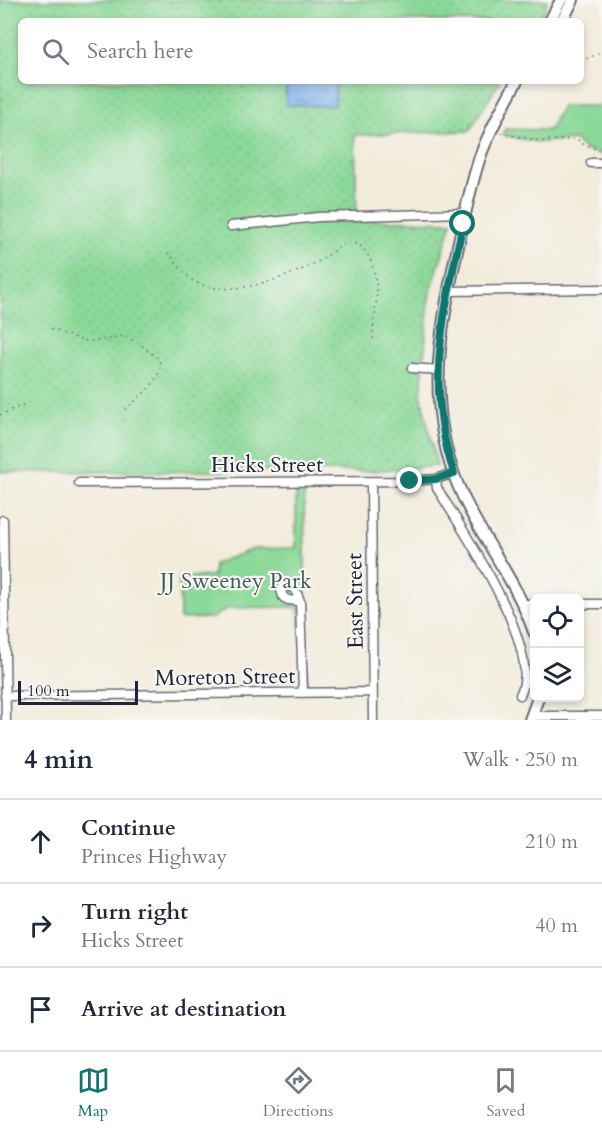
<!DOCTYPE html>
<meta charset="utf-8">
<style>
:root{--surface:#fff;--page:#f2f2f3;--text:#1f2937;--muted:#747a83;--line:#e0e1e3;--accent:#0f766e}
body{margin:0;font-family:Cardo,serif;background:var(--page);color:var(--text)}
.controls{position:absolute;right:18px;bottom:18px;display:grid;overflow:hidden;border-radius:9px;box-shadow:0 3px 9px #0003}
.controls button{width:54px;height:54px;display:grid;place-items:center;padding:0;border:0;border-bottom:2px solid var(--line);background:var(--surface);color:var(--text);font:30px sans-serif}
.scale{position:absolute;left:18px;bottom:15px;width:120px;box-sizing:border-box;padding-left:6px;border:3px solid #22223b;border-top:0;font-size:16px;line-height:21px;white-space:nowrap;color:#22223b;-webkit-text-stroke:4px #f6f6f2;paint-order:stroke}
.stop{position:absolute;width:18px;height:18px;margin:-14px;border:4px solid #0f766e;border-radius:50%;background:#fff}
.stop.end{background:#0f766e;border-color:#fff;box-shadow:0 2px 6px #0008}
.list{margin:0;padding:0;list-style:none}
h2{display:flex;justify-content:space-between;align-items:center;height:78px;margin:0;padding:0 24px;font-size:26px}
h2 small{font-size:20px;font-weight:400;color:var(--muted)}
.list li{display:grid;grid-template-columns:39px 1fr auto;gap:18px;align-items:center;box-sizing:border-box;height:84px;padding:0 24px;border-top:2px solid var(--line)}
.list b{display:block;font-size:22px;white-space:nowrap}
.list p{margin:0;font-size:20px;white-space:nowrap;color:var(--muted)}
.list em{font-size:20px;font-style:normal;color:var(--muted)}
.icon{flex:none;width:33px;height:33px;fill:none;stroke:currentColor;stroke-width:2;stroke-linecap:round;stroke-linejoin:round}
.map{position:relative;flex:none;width:602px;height:720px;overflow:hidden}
.search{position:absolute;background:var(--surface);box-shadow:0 3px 9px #0003;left:18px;right:18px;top:18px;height:66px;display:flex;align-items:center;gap:15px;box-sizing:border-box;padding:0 21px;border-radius:9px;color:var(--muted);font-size:22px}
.sheet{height:330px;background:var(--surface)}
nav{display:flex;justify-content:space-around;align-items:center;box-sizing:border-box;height:84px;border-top:2px solid var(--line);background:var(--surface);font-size:16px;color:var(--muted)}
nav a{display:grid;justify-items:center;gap:3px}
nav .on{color:var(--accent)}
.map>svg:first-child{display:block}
.grass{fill:url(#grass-dots);stroke:#567e6a;stroke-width:1.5}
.park{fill:#8bd998;stroke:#567e6a;stroke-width:1.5}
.water{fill:url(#water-ripples);stroke:#546c96;stroke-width:1.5}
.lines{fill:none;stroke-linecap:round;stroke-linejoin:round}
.minor-casing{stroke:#6b6973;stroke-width:11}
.major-casing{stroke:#6b6973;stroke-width:14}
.path{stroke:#6b6973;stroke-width:1.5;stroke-dasharray:1.5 4.5;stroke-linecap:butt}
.minor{stroke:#fff;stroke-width:8}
.major{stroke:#fff;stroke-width:10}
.route{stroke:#0f766e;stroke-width:8}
.labels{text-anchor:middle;stroke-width:4.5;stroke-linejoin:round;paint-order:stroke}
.street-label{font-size:22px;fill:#22223b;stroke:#f6f6f2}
.park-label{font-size:22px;fill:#425957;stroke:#f6f6f2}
</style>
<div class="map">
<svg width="602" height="720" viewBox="0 0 602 720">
<defs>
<pattern id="grass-dots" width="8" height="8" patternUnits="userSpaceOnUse" patternTransform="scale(1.5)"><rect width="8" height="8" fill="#8bd998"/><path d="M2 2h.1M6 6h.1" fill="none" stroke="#78ba84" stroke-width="1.8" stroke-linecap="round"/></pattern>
<pattern id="water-ripples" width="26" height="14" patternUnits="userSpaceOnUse" patternTransform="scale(1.5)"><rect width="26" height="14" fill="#85b5f0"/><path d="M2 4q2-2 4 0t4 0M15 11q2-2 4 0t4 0" fill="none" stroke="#6c93c4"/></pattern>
</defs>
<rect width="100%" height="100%" fill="#f6f6f2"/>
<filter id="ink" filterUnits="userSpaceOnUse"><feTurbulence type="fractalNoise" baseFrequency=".0167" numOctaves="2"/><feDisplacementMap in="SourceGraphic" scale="12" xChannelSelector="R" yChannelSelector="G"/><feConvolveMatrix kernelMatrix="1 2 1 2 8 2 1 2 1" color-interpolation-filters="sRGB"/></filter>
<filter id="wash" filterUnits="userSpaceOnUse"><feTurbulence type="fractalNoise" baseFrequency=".008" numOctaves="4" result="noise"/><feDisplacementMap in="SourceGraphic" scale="24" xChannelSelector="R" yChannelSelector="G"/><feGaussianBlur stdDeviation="1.35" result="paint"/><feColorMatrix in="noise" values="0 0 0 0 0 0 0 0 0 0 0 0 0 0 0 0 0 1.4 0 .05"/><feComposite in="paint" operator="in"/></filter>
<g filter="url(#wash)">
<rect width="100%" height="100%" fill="#f2ecdb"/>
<path class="grass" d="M 0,0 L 547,0 L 545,9 L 537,21 L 21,21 L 21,81 L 500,81 L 469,131 L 355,135 L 357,220 L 452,222 L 429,298 L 421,395 L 437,466 L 372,471 L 0,472 Z"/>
<path class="park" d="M 562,106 L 602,106 L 602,155 L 592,151 L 587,151 L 574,140 L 537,142 L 502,135 L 505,129 L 549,130 Z
M 296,491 L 304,491 L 307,686 L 298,607 L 228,608 L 212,618 L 180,619 L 179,578 L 213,576 L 214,564 L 253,549 L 296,548 Z"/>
<path class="water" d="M 286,81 L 336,81 L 335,106 L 286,105 Z"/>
</g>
<g filter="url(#ink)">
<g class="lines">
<defs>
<path id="minor" d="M 591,163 L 602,163
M 231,226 L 319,217 L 466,213
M 448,291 L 602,289
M 412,368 L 437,370
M 436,479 L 437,488 C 461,528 545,650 520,695
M 371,482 L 373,720
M 79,483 L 410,481 L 436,479 L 454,473
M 3,520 L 6,720
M 300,601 L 288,600 L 283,597 L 281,590 L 283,586 L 291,586 L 296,591 L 300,601 L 303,693
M 523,604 L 534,604
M 580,604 L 602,604
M 5,696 L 373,692
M 532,716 L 602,716"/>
<path id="major" d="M 550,21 L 561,0
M 562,21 L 573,0
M 517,81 C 504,104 491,128 481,154 C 470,186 464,219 457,251 C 440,327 427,399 454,475 C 474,530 515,576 534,632
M 530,720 L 538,698"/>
</defs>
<use href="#minor" class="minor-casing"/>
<use href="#major" class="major-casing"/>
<path class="path" d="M 581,61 L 602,52
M 501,133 L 540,141 L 577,139 L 583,144 L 594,148 L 593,155
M 168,253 C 175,260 184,274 192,280 C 225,301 288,278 319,261 C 328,256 340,244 351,243 C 368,243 374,269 376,282 C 379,303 372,321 373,341
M 51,329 L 84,341 L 97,341 L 123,336 L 137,342 L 159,359 C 165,381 138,397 124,411
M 0,415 L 25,404"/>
<use href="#minor" class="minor"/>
<use href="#major" class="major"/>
</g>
</g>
<g class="lines" filter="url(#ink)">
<path class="route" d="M 410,481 L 436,479 L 454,473 C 424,384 444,312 463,224"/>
</g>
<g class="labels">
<g class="street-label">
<text x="267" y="472">Hicks Street</text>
<text transform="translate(354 601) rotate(-91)" y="8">East Street</text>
<text transform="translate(225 676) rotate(-1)" y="8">Moreton Street</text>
</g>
<g class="park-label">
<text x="236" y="588">JJ Sweeney Park</text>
</g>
</g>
</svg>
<div class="controls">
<button><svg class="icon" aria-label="locate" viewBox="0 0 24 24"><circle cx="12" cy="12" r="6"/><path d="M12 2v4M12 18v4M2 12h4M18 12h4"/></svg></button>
<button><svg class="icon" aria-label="layers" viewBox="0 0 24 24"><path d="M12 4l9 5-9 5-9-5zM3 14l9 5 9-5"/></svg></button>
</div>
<div class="scale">100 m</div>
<div class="stop" style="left:463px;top:224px"></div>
<div class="stop end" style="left:410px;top:481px"></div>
<div class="search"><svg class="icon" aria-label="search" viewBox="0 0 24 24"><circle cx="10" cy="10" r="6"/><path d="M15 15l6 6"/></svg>Search here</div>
</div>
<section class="sheet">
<h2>4 min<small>Walk · 250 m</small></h2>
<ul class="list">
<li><svg class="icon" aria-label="ahead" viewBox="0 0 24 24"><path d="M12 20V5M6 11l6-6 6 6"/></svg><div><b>Continue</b><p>Princes Highway</p></div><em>210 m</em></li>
<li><svg class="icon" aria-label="right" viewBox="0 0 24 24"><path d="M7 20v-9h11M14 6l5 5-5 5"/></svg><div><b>Turn right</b><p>Hicks Street</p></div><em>40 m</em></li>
<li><svg class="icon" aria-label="arrive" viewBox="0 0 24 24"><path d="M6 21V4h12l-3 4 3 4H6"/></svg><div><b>Arrive at destination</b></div></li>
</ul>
</section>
<nav>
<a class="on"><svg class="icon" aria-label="map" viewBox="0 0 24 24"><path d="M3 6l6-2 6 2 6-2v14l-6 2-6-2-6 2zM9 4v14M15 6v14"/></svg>Map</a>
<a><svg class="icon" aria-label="directions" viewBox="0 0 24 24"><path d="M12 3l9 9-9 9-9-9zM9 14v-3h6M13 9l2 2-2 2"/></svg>Directions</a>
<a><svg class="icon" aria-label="saved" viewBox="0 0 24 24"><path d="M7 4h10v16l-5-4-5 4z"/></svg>Saved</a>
</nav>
